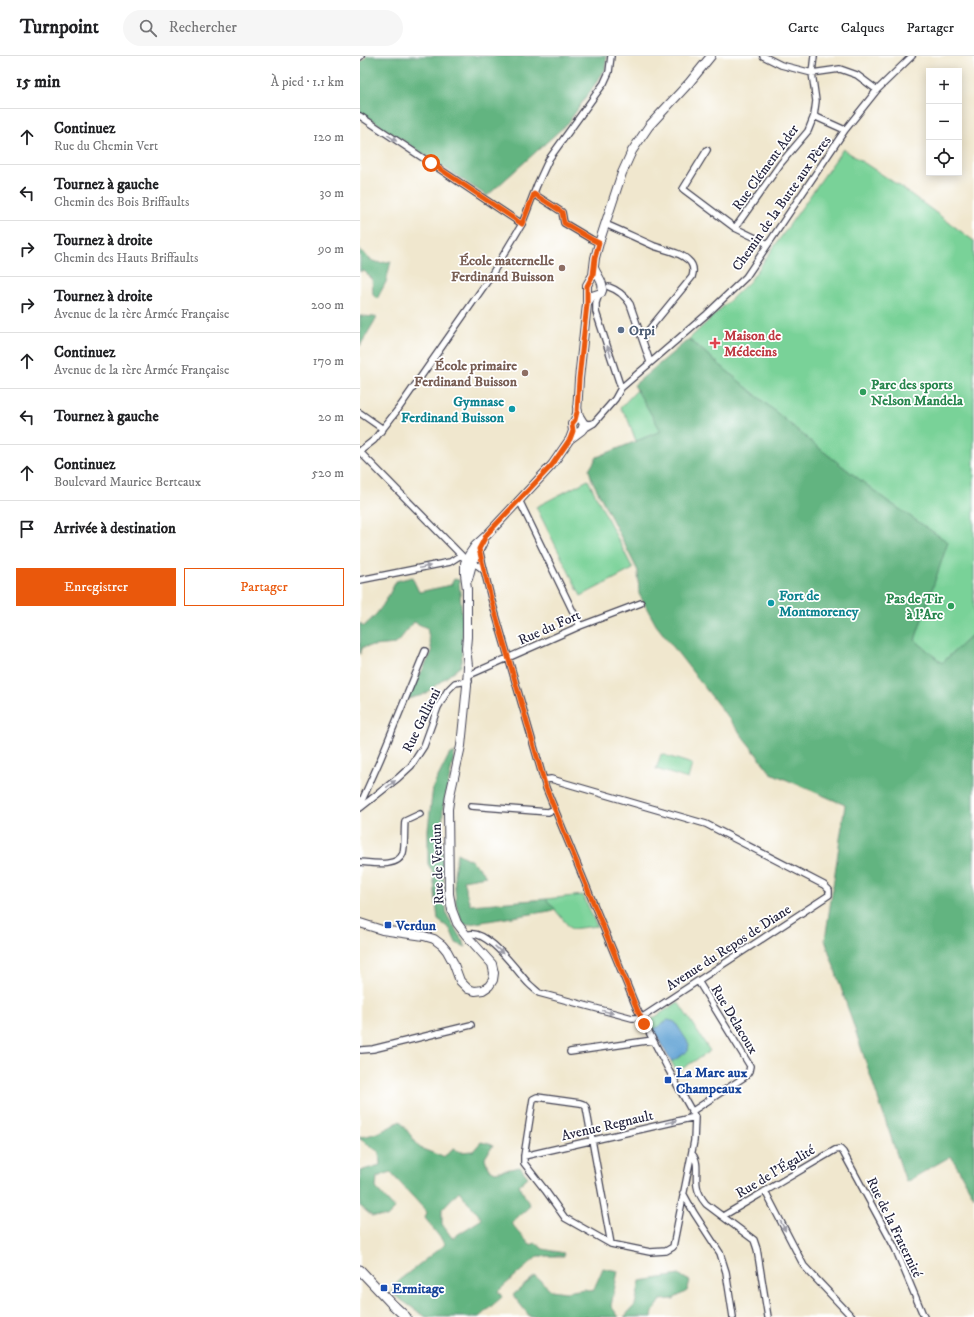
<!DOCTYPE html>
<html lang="fr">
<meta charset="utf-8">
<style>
:root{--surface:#fff;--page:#f6f6f6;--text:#202124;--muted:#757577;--line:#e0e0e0;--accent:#ea580c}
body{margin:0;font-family:"IM FELL DW Pica",serif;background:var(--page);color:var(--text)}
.controls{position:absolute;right:12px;top:12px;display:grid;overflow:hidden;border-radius:0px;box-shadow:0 2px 10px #0003}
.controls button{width:36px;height:36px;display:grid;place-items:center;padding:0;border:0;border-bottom:1px solid var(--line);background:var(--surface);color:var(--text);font:20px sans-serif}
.stop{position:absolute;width:12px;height:12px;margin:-9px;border:3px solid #ea580c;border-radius:50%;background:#fff}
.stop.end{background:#ea580c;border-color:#fff;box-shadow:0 1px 4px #0008}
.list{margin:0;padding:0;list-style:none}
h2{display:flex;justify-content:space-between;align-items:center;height:52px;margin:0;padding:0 16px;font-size:17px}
h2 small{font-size:13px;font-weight:400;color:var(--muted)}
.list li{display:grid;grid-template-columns:26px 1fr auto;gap:12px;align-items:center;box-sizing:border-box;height:56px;padding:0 16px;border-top:1px solid var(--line)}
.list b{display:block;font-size:15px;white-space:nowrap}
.list p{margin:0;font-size:13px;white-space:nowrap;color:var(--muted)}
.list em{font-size:13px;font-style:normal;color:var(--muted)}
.actions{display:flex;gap:8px;padding:12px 16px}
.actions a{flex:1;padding:9px 0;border:1px solid var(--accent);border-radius:0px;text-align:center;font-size:14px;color:var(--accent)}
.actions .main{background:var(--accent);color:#fff}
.icon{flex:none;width:22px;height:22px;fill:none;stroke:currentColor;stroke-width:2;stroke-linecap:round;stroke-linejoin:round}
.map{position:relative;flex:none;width:614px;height:1261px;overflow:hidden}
header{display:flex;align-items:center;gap:24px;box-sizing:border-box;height:56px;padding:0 20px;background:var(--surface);border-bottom:1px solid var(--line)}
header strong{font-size:19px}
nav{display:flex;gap:22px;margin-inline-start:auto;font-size:14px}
.search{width:280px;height:36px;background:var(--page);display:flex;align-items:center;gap:10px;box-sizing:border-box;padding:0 14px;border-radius:22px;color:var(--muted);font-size:15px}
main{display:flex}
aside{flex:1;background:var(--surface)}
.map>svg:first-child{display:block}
.green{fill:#79d298;stroke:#4e7a6a}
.forest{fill:#62b480;stroke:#426b5e;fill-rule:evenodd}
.water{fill:#60a2d4;stroke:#416288}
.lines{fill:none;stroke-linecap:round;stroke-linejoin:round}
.street-casing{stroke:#414051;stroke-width:8}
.secondary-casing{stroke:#414051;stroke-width:10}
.primary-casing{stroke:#414051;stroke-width:11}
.street{stroke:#fff;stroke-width:5.5}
.secondary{stroke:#fff;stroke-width:8}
.primary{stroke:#fff;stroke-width:9}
.oneway{fill:#9c9ca7}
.route{stroke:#ea580c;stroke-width:5}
.education-dot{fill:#8d6e63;stroke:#fff;stroke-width:1.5}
.service-dot{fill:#5c6f8a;stroke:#fff;stroke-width:1.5}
.health-dot{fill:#e0444e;stroke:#fff;stroke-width:1.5}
.leisure-dot{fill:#2e9e5b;stroke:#fff;stroke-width:1.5}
.culture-dot{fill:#0f9aa8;stroke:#fff;stroke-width:1.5}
.transit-dot{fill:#1a4fb4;stroke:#fff;stroke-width:1.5}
.labels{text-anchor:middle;stroke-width:3.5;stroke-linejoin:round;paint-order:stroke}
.street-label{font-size:14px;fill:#22223b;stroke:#fff}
.education-label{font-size:14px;font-weight:bold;fill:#785e54;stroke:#fff;text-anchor:end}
.service-label{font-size:14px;font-weight:bold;fill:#4e5e75;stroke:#fff;text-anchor:start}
.health-label{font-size:14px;font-weight:bold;fill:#be3a42;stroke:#fff;text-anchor:start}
.leisure-label{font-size:14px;font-weight:bold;fill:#27864d;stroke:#fff;text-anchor:start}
.culture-label{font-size:14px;font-weight:bold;fill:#0d838f;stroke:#fff;text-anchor:end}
.transit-label{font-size:14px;font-weight:bold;fill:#164399;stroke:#fff;text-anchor:start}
</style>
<header>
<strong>Turnpoint</strong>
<div class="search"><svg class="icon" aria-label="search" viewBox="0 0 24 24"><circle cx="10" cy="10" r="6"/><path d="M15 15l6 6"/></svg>Rechercher</div>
<nav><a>Carte</a><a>Calques</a><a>Partager</a></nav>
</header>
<main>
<aside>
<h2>15 min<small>À pied · 1.1 km</small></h2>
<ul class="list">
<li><svg class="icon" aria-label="ahead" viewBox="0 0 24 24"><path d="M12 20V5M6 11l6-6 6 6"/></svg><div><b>Continuez</b><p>Rue du Chemin Vert</p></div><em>120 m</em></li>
<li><svg class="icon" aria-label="left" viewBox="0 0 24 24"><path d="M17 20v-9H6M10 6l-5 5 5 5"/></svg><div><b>Tournez à gauche</b><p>Chemin des Bois Briffaults</p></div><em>30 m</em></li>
<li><svg class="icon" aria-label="right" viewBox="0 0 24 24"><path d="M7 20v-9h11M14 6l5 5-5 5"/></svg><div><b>Tournez à droite</b><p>Chemin des Hauts Briffaults</p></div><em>90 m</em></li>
<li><svg class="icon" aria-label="right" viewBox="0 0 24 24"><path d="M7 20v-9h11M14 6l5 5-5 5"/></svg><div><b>Tournez à droite</b><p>Avenue de la 1ère Armée Française</p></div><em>200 m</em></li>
<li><svg class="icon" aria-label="ahead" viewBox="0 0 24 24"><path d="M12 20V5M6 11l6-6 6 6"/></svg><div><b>Continuez</b><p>Avenue de la 1ère Armée Française</p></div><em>170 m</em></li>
<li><svg class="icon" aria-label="left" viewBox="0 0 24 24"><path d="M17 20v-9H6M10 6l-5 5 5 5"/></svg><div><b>Tournez à gauche</b></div><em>20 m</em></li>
<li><svg class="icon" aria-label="ahead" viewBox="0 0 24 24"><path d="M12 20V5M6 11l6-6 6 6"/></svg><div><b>Continuez</b><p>Boulevard Maurice Berteaux</p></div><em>520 m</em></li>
<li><svg class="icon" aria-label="arrive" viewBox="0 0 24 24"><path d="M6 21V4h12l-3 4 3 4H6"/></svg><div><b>Arrivée à destination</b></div></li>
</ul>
<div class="actions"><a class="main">Enregistrer</a><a>Partager</a></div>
</aside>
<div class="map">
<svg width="614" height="1261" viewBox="0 0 614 1261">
<rect width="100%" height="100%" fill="#fff"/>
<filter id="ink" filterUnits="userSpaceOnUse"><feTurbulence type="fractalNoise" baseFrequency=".025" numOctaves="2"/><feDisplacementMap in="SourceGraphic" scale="8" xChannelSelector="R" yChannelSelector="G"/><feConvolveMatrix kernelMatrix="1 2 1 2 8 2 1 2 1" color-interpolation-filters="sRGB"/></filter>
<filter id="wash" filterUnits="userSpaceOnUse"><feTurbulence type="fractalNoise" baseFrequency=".012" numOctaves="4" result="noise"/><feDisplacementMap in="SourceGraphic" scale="16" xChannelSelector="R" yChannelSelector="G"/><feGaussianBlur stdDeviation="0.9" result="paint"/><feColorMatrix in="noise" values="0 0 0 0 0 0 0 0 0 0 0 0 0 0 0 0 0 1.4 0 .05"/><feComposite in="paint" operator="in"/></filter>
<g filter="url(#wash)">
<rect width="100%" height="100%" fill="#f0e7ce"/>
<path class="green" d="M 483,93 L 541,131 L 614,185 L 614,577 L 582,607 L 555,584 L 587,486 L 526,444 L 455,389 L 329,283 L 390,225 Z
M 277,334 L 302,375 L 276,385 L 267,361 L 260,352 Z
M 228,424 L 273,513 L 221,540 L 176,451 Z
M 301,698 L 332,708 L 328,723 L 296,713 Z
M 223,839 L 237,870 L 211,873 L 186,843 Z
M 318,946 L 350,995 L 317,1016 L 289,965 Z"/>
<path class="forest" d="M 7,0 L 247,0 L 245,14 L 208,67 L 127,140 L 0,56 L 0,7 Z
M 0,193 C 10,205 15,209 31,205 L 26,226 L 17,243 L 13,239 L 12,223 L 3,214 L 0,216 Z
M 0,260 L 17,261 L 0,290 Z
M 329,283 L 455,389 L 526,444 L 588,486 L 555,584 L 582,607 L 614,577 L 614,1141 L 591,1100 L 546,1126 L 465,884 L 485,749 L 411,717 L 296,569 L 279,538 L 278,515 L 232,424 L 229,414 L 237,401 L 301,375 L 274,329 Z
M 52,521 L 59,536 L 91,529 L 94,523 L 99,524 L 103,572 L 101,610 L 63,639 L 47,643 L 72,596 L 67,572 L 54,566 L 36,588 L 3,591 L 0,598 L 0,567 L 4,570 C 20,557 27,543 36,525 Z
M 95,696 L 83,752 L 82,792 L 84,836 L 87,859 L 106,891 L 96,887 L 90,873 L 78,864 L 73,817 L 68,808 L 68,773 L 73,731 L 89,699 Z
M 97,797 L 112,805 L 126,820 L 103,824 L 110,849 L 186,843 L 196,854 L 103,869 L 96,848 L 94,818 Z
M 40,1065 L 60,1092 L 83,1101 L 94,1093 L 101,1096 L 113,1095 L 121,1086 L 133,1089 L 125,1102 L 128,1112 L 135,1116 L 160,1111 L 168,1121 L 159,1129 L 170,1150 L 151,1167 L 170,1189 L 176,1187 L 183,1193 L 204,1197 L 204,1200 L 178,1200 L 138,1235 L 142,1241 L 119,1261 L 66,1261 L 31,1237 L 38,1225 L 85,1188 L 65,1162 L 67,1156 L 30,1116 L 17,1121 L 16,1132 L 35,1153 L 27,1161 L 12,1160 L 0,1150 L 0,1115 L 20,1109 L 19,1096 L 0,1083 L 0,1081 C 16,1079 27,1073 40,1065 ZM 99,1135 L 122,1163 L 92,1182 L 82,1168 L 82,1153 Z
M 243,1212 L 258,1215 L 251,1250 L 259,1261 L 170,1261 L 153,1239 L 175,1220 L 191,1234 L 206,1236 L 224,1233 L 233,1235 Z
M 319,1219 L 330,1225 L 327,1235 L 313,1243 L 301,1244 L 293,1256 L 292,1261 L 264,1261 L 275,1249 L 280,1225 Z"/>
<path class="water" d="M 308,964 L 315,966 L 329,988 L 328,995 L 313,1005 L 310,1004 L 293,974 Z"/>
</g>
<g filter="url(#ink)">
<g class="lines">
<defs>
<path id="street" d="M 403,0 L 421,9 L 452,17 L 480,13 L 497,19 L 517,34
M 0,1 L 1,0
M 0,60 L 162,168
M 454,60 L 485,74
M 347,94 L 323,133 L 375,172 L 408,188
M 174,138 L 202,156 L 204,167 L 231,183 L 239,187
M 245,168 C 262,175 278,183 294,190 C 305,194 320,196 328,204 C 334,209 334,215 332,221 L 282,282
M 375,172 L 421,107 L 448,75 L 454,60 L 456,45 L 452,17 L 454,0
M 249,231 C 258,234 265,240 270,248 L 290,306
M 239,238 L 236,247 L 236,256 L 261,332
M 0,357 L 23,373
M 234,367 L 255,343 L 261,332 L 347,258 L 386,221 L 485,74 L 517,34 L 552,0
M 222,374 L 234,367 L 229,368 L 223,367
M 0,395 L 14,384 L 39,352 L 129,223 L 162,168 L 177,129 L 189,103 L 244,27 L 249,16 L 251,0
M 0,396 L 104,502 C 110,507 119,508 123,514
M 159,444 L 220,570
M 119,493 L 131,542 L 186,732 L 277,953 L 307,1011 L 335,1061 L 334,1085 L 313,1191 L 306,1195 L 290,1196 L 251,1188 L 205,1162 L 185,1134 L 164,1107 L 164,1100 L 173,1043 L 177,1041 L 220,1047 L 223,1048 L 226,1051 L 251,1188
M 0,524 L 90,506 L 101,499
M 107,620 L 220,570 L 281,547
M 0,749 L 20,704 L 65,595
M 111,750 L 188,756 L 195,753
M 0,752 L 38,722 L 51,710 L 64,690 L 78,651 L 88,634 L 95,627 L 109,625
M 0,806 C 12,807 38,812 43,797 C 45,790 44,773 45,765 L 60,758
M 106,879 C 126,869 158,917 169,928 C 172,931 176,934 179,937 L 272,962 L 281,962 L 469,839 L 469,834 L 464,829 L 346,768 L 191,723 L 184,724
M 1,994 L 13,993 L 111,969
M 210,996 L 293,984
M 331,1056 L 386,1020 L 389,1015 L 390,1010 L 338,925
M 332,1098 C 340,1106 335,1119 337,1130 C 338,1137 341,1142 346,1148 L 394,1184 L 397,1193 L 408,1261
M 164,1100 L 335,1061
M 405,1135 L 444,1210 L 492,1261
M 323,1137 L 334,1157 L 360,1197 L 366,1216 L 373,1261
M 363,1160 L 475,1094 L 480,1093 L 483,1096 L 535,1192 L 564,1261"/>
<path id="secondary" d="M 227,247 L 232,240 L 241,237 C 246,228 237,220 234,212
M 210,383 L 213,375 L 212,368 L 215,364 L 217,357 L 219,323 L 227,248 L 227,229 L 233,219 L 235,202 L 239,187 L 262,117 L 272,95 L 289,70 L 329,27 L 351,0
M 108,523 L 112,508 L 123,486
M 0,867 L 22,874 L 64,880 L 74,883 L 82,889 L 87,895 L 93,906 L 100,925 L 108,933 L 115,935 L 123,934 L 129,930 L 133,924 L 134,917 L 132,908 L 106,879 L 97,867 L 92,854 L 89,838 L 88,753 L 90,739 L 101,690 L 107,630 L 108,610 L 106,592 L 107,581 L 107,533 L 105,518 L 105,507 L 109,499 L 115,490 L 127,479 L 192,409 L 210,383 L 222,374 L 224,368 L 219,360 L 217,351"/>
<path id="primary" d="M 0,1214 L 32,1248 L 46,1261"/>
</defs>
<use href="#street" class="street-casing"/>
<use href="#secondary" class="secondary-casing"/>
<use href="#primary" class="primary-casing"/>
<use href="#street" class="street"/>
<use href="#secondary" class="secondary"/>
<use href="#primary" class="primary"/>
</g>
<defs><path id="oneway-solid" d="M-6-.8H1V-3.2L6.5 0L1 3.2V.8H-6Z"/></defs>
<g class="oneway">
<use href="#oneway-solid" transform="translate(32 82) rotate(34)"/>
<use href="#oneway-solid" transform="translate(249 295) rotate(-109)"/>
<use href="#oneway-solid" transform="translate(65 511) rotate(-12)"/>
<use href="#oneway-solid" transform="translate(31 728) rotate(-37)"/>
<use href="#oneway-solid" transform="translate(139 894) rotate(43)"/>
<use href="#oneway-solid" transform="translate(248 956) rotate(15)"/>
<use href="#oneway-solid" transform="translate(311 1066) rotate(-13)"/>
<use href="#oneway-solid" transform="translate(423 1170) rotate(63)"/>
</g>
</g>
<g class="lines" filter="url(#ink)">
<path class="route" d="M 71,107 L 162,168 L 174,138 L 202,156 L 204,167 L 231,183 L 239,187 L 235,202 L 233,219 L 227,230 L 227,248 L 219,323 L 217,356 L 215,364 L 212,368 L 213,375 L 210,383 L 192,409 L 127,478 L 119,493 L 131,542 L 186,732 L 277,953 L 284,968"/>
</g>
<g class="education-dot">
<circle cx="202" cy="212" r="4"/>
<circle cx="165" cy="317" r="4"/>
</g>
<circle class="service-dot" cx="261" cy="274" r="4"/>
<path class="health-dot" d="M353 281h4v4h4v4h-4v4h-4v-4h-4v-4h4z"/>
<g class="leisure-dot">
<circle cx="503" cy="336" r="4"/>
<circle cx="591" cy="550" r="4"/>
</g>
<g class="culture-dot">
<circle cx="152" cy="353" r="4"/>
<circle cx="411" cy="547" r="4"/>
</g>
<g class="transit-dot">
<rect x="24" y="865" width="8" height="8" rx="2"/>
<rect x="304" y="1020" width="8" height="8" rx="2"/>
<rect x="20" y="1228" width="8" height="8" rx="2"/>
</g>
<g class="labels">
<g class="street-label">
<text transform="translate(405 111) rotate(-54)" y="5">Rue Clément Ader</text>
<text transform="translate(421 147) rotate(-55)" y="5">Chemin de la Butte aux Pères</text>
<text transform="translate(189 571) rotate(-24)" y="5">Rue du Fort</text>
<text transform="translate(61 664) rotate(-64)" y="5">Rue Gallieni</text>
<text transform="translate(77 808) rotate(-92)" y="5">Rue de Verdun</text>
<text transform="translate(368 891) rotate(-33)" y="5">Avenue du Repos de Diane</text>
<text transform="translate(375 963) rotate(59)" y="5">Rue Delacoux</text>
<text transform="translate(247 1069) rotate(-13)" y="5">Avenue Regnault</text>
<text transform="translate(415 1115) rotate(-31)" y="5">Rue de l'Égalité</text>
<text transform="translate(535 1171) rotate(64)" y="5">Rue de la Fraternité</text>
</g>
<g class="education-label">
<text x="194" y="209">École maternelle<tspan x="194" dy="16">Ferdinand Buisson</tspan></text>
<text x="157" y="314">École primaire<tspan x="157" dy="16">Ferdinand Buisson</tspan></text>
</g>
<g class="service-label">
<text x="269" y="279">Orpi</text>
</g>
<g class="health-label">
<text x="364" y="284">Maison de<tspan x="364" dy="16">Médecins</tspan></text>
</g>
<g class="leisure-label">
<text x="511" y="333">Parc des sports<tspan x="511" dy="16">Nelson Mandela</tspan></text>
<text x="583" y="547" text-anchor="end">Pas de Tir<tspan x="583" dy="16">à l'Arc</tspan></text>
</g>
<g class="culture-label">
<text x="144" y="350">Gymnase<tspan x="144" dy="16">Ferdinand Buisson</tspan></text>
<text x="419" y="544" text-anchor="start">Fort de<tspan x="419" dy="16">Montmorency</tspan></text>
</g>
<g class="transit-label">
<text x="36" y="874">Verdun</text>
<text x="316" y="1021">La Mare aux<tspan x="316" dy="16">Champeaux</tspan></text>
<text x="32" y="1237">Ermitage</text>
</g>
</g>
</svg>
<div class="controls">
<button>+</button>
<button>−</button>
<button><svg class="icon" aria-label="locate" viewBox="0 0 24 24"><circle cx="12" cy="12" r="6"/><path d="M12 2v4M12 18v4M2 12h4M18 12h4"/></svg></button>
</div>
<div class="stop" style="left:71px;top:107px"></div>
<div class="stop end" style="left:284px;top:968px"></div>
</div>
</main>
